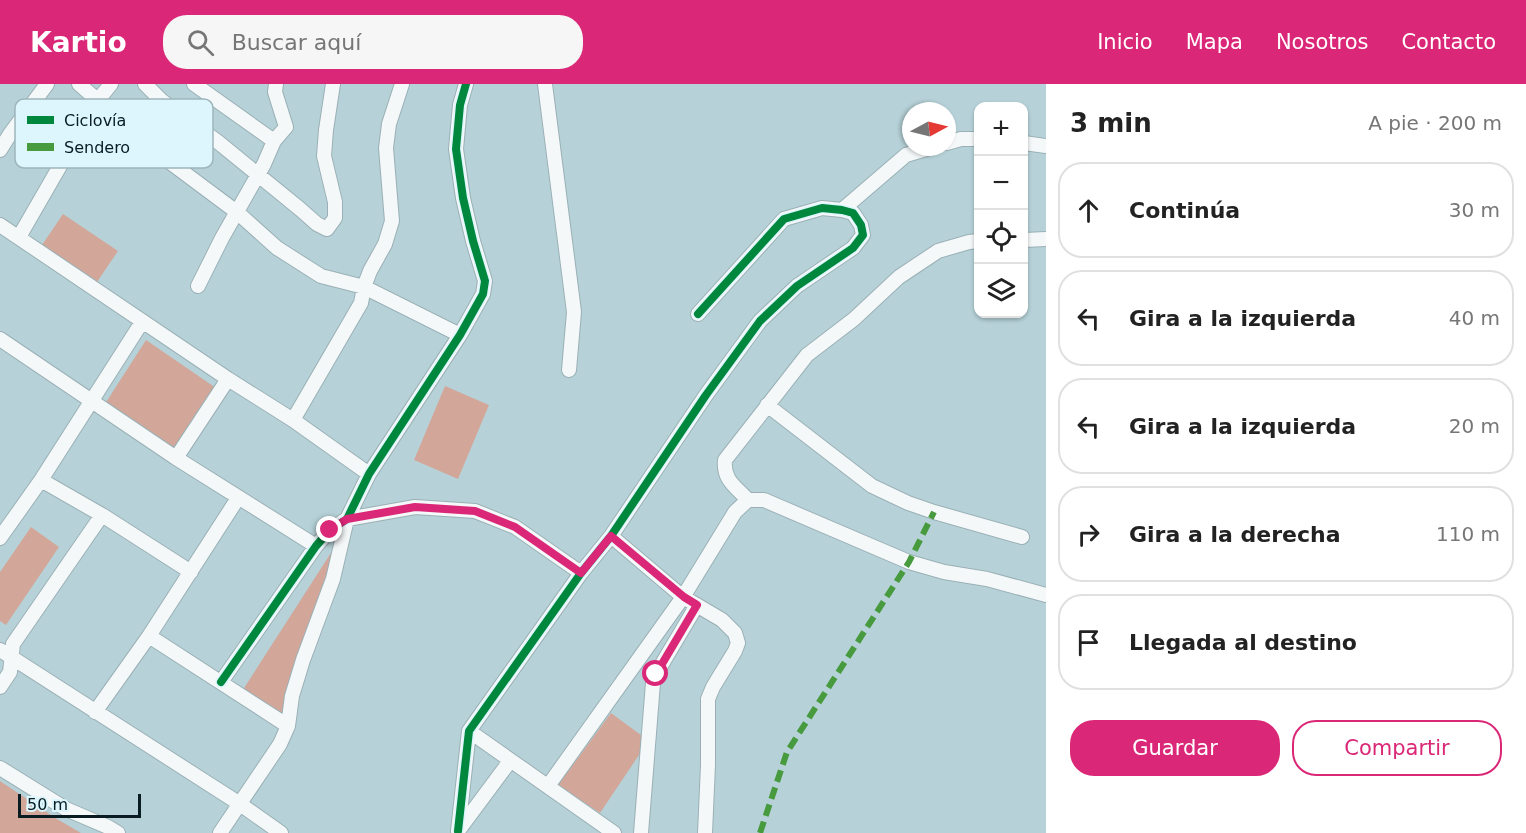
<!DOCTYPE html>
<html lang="es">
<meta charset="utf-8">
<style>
:root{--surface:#fff;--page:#f6f6f6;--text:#222;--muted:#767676;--line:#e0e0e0;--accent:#db2777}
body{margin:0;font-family:"DejaVu Sans",sans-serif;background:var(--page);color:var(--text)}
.controls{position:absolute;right:18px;top:18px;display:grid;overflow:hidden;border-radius:12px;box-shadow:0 2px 4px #0004}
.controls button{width:54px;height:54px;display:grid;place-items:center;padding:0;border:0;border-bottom:2px solid var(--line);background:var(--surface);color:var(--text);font:30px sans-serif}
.compass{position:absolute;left:902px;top:18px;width:54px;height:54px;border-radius:50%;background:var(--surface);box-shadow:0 2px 4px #0004;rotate:83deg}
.scale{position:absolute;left:18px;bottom:15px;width:123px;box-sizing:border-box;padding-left:6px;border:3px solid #081c21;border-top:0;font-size:16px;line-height:21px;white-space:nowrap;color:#081c21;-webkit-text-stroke:4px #ddf6fd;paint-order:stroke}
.stop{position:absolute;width:18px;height:18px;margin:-14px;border:4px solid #db2777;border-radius:50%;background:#fff}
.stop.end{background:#db2777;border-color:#fff;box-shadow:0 2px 6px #0008}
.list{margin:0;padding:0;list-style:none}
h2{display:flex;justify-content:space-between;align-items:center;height:78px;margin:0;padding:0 24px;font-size:26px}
h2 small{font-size:20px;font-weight:400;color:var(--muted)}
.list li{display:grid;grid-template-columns:39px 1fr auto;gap:18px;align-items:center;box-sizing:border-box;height:96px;margin:0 12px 12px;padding:0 12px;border:2px solid var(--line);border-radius:24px}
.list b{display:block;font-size:22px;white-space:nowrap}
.list em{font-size:20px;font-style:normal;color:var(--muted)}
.actions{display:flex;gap:12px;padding:18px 24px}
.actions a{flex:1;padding:14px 0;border:2px solid var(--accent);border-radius:24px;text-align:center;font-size:21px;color:var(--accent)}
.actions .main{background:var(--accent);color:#fff}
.icon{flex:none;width:33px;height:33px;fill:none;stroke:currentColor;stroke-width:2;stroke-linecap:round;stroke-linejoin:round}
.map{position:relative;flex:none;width:1046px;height:749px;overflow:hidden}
header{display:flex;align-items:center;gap:36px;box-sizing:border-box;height:84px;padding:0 30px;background:var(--accent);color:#fff}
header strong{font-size:28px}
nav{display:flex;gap:33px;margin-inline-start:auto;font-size:21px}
.search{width:420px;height:54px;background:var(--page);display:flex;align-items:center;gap:15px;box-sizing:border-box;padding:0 21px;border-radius:24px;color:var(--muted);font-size:22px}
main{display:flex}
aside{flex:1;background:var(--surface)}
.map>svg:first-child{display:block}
.green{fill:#d2a79a}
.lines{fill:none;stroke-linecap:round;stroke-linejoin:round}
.street-casing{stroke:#9ab0b6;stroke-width:16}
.street{stroke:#f4f8f9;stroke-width:14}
.quiet{stroke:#489a3f;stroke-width:6;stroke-dasharray:12 6;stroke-linecap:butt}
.cycleway-casing{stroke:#ddf6fd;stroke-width:11}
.cycleway{stroke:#00873e;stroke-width:8}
.route{stroke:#db2777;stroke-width:8}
.key{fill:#ddf6fd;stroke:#9db5bb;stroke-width:1.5}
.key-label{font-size:16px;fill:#081c21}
</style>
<header>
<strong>Kartio</strong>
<div class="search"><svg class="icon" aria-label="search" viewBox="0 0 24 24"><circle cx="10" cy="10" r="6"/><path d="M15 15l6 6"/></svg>Buscar aquí</div>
<nav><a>Inicio</a><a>Mapa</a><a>Nosotros</a><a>Contacto</a></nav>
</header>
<main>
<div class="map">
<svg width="1046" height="749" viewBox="0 0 1046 749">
<rect width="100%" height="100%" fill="#b6d2d8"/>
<path class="green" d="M 63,130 L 118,167 L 97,198 L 42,161 Z
M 146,256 L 216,304 L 174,369 L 103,323 Z
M 445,302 L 489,321 L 458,395 L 414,376 Z
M 31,443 L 59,463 L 6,541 L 0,537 L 0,488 Z
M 336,461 L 285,647 L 237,615 Z
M 611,629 L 645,654 L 643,665 L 600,729 L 558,701 Z
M 0,697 L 57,735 L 81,749 L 0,749 Z"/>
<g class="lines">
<defs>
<path id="street" d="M 79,0 L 159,70 L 238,129 L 277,164 L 321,192 L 364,203 L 460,251
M 145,0 L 162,17 L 218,58 L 300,125 L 317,140 L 327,145 L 335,134 L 335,118 L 324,72 L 326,46 L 333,0
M 194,0 L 274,57
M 545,0 L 574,228 L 569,286
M 947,59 L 961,55 L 978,55
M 1024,59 L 1046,62
M 0,66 L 10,50 L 47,0
M 842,126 L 906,71 L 933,63
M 0,141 L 228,295 L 293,336 L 369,390
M 19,153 L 98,16 L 111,0
M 1024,156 L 1046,155
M 198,202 L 222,154 L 264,80 L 274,57 L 286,43 L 275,8 L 276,0
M 0,255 L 176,374 L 316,462
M 767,321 L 872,402 L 908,419 L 934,428 L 1022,453
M 293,336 L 361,219 L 364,203 L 370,187 L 385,160 L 392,137 L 386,64 L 389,40 L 402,0
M 176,374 L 228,295
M 41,396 L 102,431 L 191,488
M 748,416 C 735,402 723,396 725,376 L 807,271 L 854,235 L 899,193 L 938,167 L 969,158 L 978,157
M 611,452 L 683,513 L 722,536 L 735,549 L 738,559 L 735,567 L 713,603 L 708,615 L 708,681 L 705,749
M 0,454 L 41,396 L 142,238
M 149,552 L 288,642
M 0,566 L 240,720 L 281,749
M 221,598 L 316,462 L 330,446 L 347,435 L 369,390 L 460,251 L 483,210 L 485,197 L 473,157 L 463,114 L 456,65 L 460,21 L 466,0
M 0,603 L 10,588 L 13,560 L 102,431
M 95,628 L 149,552 L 238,414
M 469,647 L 614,749
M 0,684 L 66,725 L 108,743 L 118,749
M 548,702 L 683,513 L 735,428 L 748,416 L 764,416 L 909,478 L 944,488 L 987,495 L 1046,511
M 458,747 L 469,647 L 581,489 L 611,452 L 706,311 L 760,237 L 797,202 L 853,164 L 863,151 L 861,141 L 853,129 L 842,126 L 822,124 L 784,135 L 698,230
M 458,747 L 510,677
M 220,749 L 280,660 L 288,642 L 292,612 L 303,576 L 333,495 L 347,435 L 415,423 L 475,427 L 515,443 L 581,489
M 641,749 L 653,599 L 656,590 L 697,521"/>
</defs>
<use href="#street" class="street-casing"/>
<use href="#street" class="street"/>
<path class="quiet" d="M 760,749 L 787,668 L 909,478 L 934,428"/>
<defs>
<path id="cycleway" d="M 221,598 L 316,462 L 330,446 L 347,435 L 369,390 L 460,251 L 483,210 L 485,197 L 473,157 L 463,114 L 456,65 L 460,21 L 466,0
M 458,747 L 469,647 L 581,489 L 611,452 L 706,311 L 760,237 L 797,202 L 853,164 L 863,151 L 861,141 L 853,129 L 842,126 L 822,124 L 784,135 L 698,230"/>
</defs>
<use href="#cycleway" class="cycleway-casing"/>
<use href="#cycleway" class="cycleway"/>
</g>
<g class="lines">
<path class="route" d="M 330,446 L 347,435 L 415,423 L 475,427 L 515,443 L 581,489 L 611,452 L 684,513 L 697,521 L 656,590"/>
</g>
<rect x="15" y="15" width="198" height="69" rx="9" class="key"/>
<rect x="27" y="32" width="27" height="8" fill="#00873e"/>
<rect x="27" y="59" width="27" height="8" fill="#489a3f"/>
<g class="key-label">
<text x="64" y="42">Ciclovía</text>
<text x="64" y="69">Sendero</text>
</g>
</svg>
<div class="controls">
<button>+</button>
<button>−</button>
<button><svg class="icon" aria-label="locate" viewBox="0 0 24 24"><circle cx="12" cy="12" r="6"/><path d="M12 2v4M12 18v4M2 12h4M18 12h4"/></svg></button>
<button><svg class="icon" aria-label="layers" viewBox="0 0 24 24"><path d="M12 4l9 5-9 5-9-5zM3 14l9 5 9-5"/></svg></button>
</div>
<svg class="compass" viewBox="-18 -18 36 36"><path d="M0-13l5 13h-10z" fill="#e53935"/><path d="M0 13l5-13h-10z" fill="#767676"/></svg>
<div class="scale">50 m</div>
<div class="stop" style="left:656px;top:590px"></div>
<div class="stop end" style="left:330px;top:446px"></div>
</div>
<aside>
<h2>3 min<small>A pie · 200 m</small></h2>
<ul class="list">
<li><svg class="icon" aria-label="ahead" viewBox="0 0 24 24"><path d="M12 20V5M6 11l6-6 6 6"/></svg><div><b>Continúa</b></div><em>30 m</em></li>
<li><svg class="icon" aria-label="left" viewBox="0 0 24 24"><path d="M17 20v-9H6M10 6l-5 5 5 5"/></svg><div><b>Gira a la izquierda</b></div><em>40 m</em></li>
<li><svg class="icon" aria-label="left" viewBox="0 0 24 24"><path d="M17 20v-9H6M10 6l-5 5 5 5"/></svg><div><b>Gira a la izquierda</b></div><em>20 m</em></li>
<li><svg class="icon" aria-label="right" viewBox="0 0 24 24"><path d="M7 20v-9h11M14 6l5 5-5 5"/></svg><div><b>Gira a la derecha</b></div><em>110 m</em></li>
<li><svg class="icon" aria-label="arrive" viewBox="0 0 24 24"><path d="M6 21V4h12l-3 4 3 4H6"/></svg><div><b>Llegada al destino</b></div></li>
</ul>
<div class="actions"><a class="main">Guardar</a><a>Compartir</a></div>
</aside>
</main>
